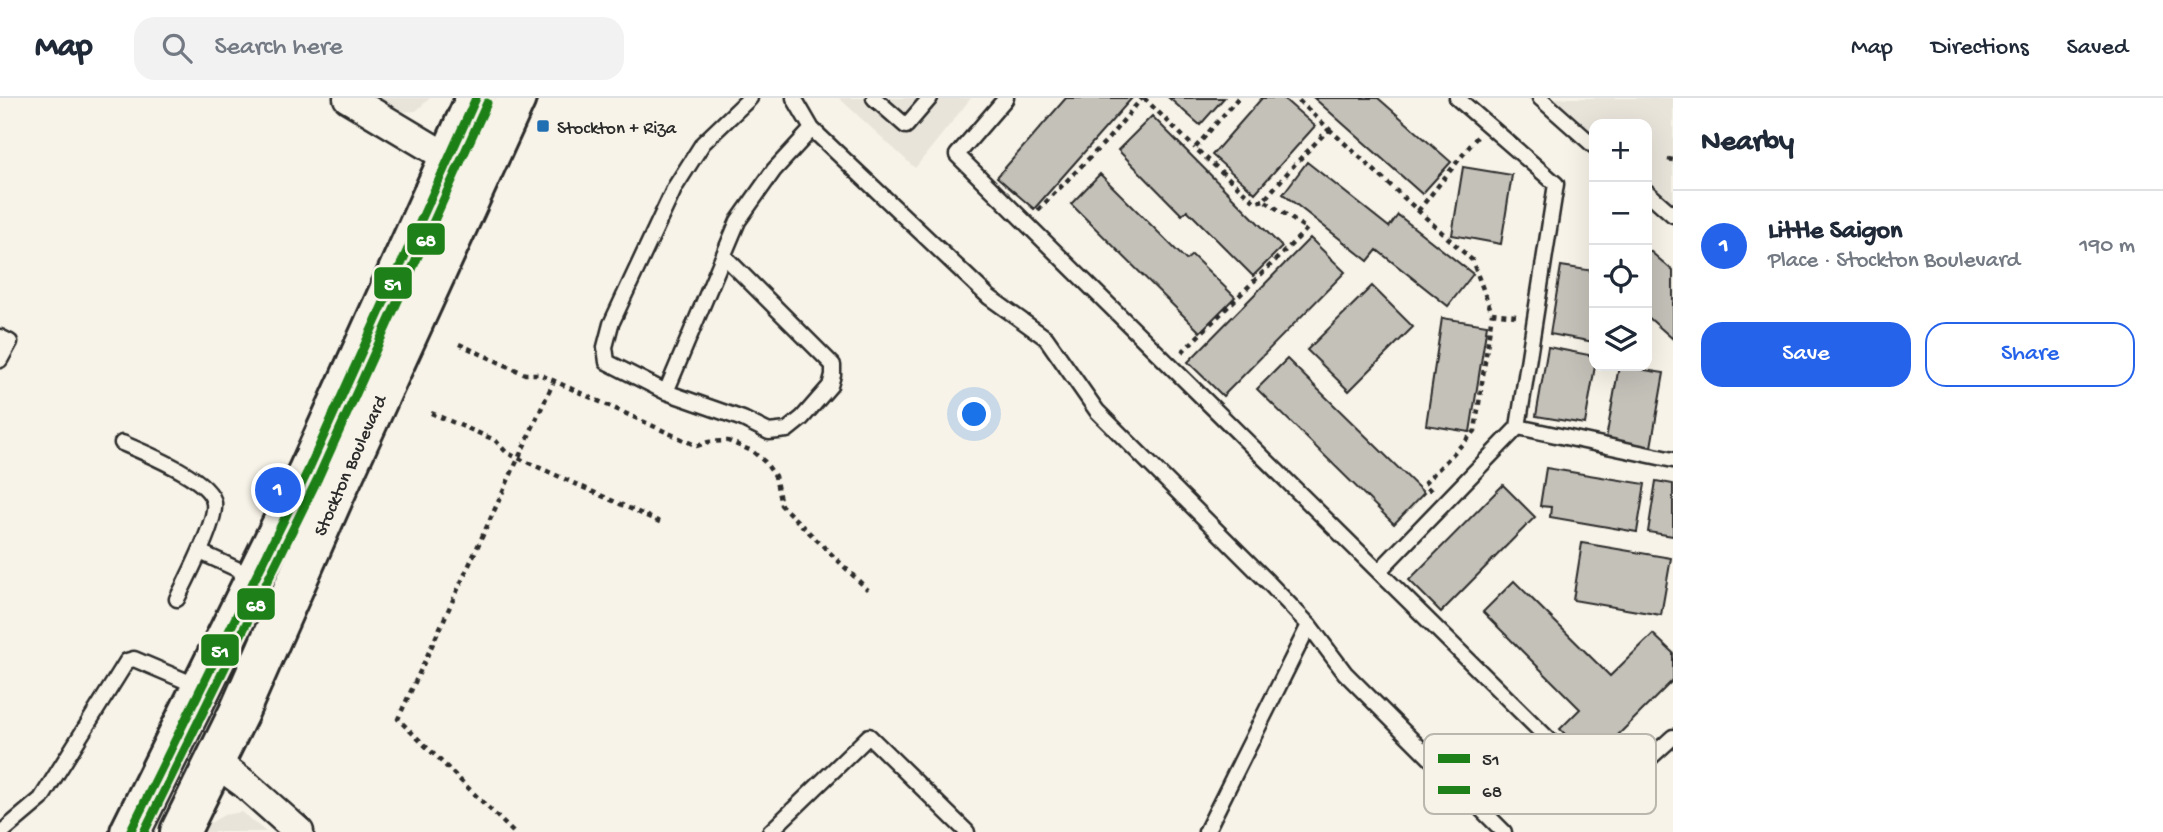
<!DOCTYPE html>
<meta charset="utf-8">
<style>
:root{--surface:#fff;--page:#f2f2f3;--text:#1f2937;--muted:#747a83;--line:#e0e1e3;--accent:#2563eb}
body{margin:0;font-family:"Gochi Hand",sans-serif;background:var(--page);color:var(--text)}
.controls{position:absolute;right:21px;top:21px;display:grid;overflow:hidden;border-radius:14px;box-shadow:0 7px 28px #0002}
.controls button{width:63px;height:63px;display:grid;place-items:center;padding:0;border:0;border-bottom:2px solid var(--line);background:var(--surface);color:var(--text);font:35px sans-serif}
.you{position:absolute;left:975px;top:317px;width:24px;height:24px;margin:-18px;border:5px solid #fff;border-radius:50%;background:#1a73e8;box-shadow:0 0 0 10px #1a73e833}
.badge{display:grid;place-items:center;width:46px;height:46px;border-radius:50%;background:var(--accent);color:#fff;font-size:23px;font-weight:700}
.pin{position:absolute;translate:-50% -50%;border:4px solid #fff;box-shadow:0 2px 7px #0006}
.list{margin:0;padding:0;list-style:none}
h2{display:flex;justify-content:space-between;align-items:center;height:91px;margin:0;padding:0 28px;font-size:30px}
h2 small{font-size:23px;font-weight:400;color:var(--muted)}
.list li{display:grid;grid-template-columns:46px 1fr auto;gap:21px;align-items:center;box-sizing:border-box;height:112px;padding:0 28px;border-top:2px solid var(--line)}
.list b{display:block;font-size:26px;white-space:nowrap}
.list p{margin:0;font-size:23px;white-space:nowrap;color:var(--muted)}
.list em{font-size:23px;font-style:normal;color:var(--muted)}
.actions{display:flex;gap:14px;padding:21px 28px}
.actions a{flex:1;padding:16px 0;border:2px solid var(--accent);border-radius:21px;text-align:center;font-size:24px;color:var(--accent)}
.actions .main{background:var(--accent);color:#fff}
.icon{flex:none;width:38px;height:38px;fill:none;stroke:currentColor;stroke-width:2;stroke-linecap:round;stroke-linejoin:round}
.map{position:relative;flex:none;width:1673px;height:734px;overflow:hidden}
header{display:flex;align-items:center;gap:42px;box-sizing:border-box;height:98px;padding:0 35px;background:var(--surface);border-bottom:2px solid var(--line)}
header strong{font-size:33px}
nav{display:flex;gap:38px;margin-inline-start:auto;font-size:24px}
.search{width:490px;height:63px;background:var(--page);display:flex;align-items:center;gap:18px;box-sizing:border-box;padding:0 24px;border-radius:21px;color:var(--muted);font-size:26px}
main{display:flex}
aside{flex:1;background:var(--surface)}
.map>svg:first-child{display:block}
.built{fill:#e8e4da}
.building{fill:#c4c1b9;stroke:#2b2b2b;stroke-width:2}
.lines{fill:none;stroke-linecap:round;stroke-linejoin:round}
.service-casing{stroke:#2b2b2b;stroke-width:19}
.minor-casing{stroke:#2b2b2b;stroke-width:33}
.secondary-casing{stroke:#2b2b2b;stroke-width:44}
.path{stroke:#2b2b2b;stroke-width:4.5;stroke-dasharray:5 5;stroke-linecap:butt}
.service{stroke:#f7f3e8;stroke-width:14}
.minor{stroke:#f7f3e8;stroke-width:28}
.secondary{stroke:#f7f3e8;stroke-width:38}
.bus-1-casing{stroke:#f7f3e8;stroke-width:14}
.bus-2-casing{stroke:#f7f3e8;stroke-width:14}
.bus-1{stroke:#1e8019;stroke-width:9}
.bus-2{stroke:#1e8019;stroke-width:9}
.poi-dot{fill:#1f6fb2;stroke:#f7f3e8;stroke-width:2.5}
.labels{text-anchor:middle;stroke-width:7;stroke-linejoin:round;paint-order:stroke}
.poi-label{font-size:19px;fill:#2b2b2b;stroke:#f7f3e8;text-anchor:start}
.street-label{font-size:19px;fill:#2b2b2b;stroke:#f7f3e8}
.key{fill:#f7f3e8;stroke:#bab7af;stroke-width:2}
.key-label{font-size:19px;fill:#2b2b2b}
.line-badge{stroke:#f7f3e8;stroke-width:2.5}
.badge-label{font-size:19px;text-anchor:middle;font-weight:bold;fill:#fff}
</style>
<header>
<strong>Map</strong>
<div class="search"><svg class="icon" aria-label="search" viewBox="0 0 24 24"><circle cx="10" cy="10" r="6"/><path d="M15 15l6 6"/></svg>Search here</div>
<nav><a>Map</a><a>Directions</a><a>Saved</a></nav>
</header>
<main>
<div class="map">
<svg width="1673" height="734" viewBox="0 0 1673 734">
<rect width="100%" height="100%" fill="#f7f3e8"/>
<filter id="ink" filterUnits="userSpaceOnUse"><feTurbulence type="fractalNoise" baseFrequency=".0143" numOctaves="2"/><feDisplacementMap in="SourceGraphic" scale="14" xChannelSelector="R" yChannelSelector="G"/><feConvolveMatrix kernelMatrix="1 2 1 2 8 2 1 2 1" color-interpolation-filters="sRGB"/></filter>
<g filter="url(#ink)">
<path class="built" d="M 380,0 L 430,0 L 416,13 L 400,14 Z
M 839,0 L 971,0 L 915,70 Z
M 1527,0 L 1673,0 L 1673,128 L 1647,105 L 1647,26 L 1594,26 L 1594,59 Z
M 242,714 L 266,734 L 202,734 L 205,728 L 224,717 Z"/>
<path class="building" d="M 1066,0 L 1132,0 L 1034,111 L 997,79 Z
M 1169,0 L 1224,0 L 1200,27 Z
M 1262,0 L 1283,0 L 1315,28 L 1255,95 L 1212,57 Z
M 1314,0 L 1378,0 L 1451,64 L 1422,96 Z
M 1152,18 L 1282,149 L 1253,178 L 1187,112 L 1182,117 L 1118,52 Z
M 1307,64 L 1389,129 L 1398,117 L 1473,176 L 1448,208 L 1377,152 L 1368,163 L 1283,96 Z
M 1463,69 L 1512,77 L 1501,146 L 1452,137 Z
M 1100,76 L 1186,162 L 1192,157 L 1235,199 L 1200,234 L 1071,106 Z
M 1310,140 L 1345,174 L 1223,298 L 1188,264 Z
M 1650,153 L 1673,173 L 1673,241 L 1647,218 L 1647,157 Z
M 1561,168 L 1594,173 L 1594,244 L 1550,236 Z
M 1372,188 L 1413,229 L 1349,293 L 1307,252 Z
M 1442,220 L 1487,227 L 1470,334 L 1426,327 Z
M 1548,249 L 1594,258 L 1595,268 L 1585,326 L 1536,318 Z
M 1287,261 L 1424,395 L 1394,426 L 1257,291 Z
M 1619,268 L 1664,275 L 1651,349 L 1606,341 Z
M 1546,370 L 1645,386 L 1637,434 L 1550,419 L 1551,409 L 1540,408 Z
M 1656,383 L 1673,386 L 1673,438 L 1648,434 Z
M 1503,387 L 1535,419 L 1441,514 L 1409,482 Z
M 1582,445 L 1671,460 L 1661,517 L 1573,502 Z
M 1514,483 L 1610,578 L 1653,536 L 1673,555 L 1673,582 L 1592,663 L 1560,631 L 1580,611 L 1483,514 Z"/>
<g class="lines">
<defs>
<path id="service" d="M 750,0 L 703,45 L 675,89 L 611,226 L 605,249 L 607,264 L 666,294 L 738,123 L 774,72 L 812,31
M 794,0 L 812,31 L 989,199 L 1046,240 L 1097,313 L 1267,483 L 1309,527 L 1345,575 L 1504,734
M 874,0 L 906,28 L 930,0
M 1006,0 L 957,57 L 1607,699 L 1673,639
M 1457,0 L 1556,86 L 1518,329
M 1540,0 L 1594,48
M 1647,94 L 1673,117
M 0,239 L 10,244 L 0,262
M 666,294 L 743,321 L 769,334 L 787,332 L 802,320 L 830,288 L 833,277 L 833,267 L 724,158
M 122,345 C 143,354 211,381 214,405 C 217,423 186,483 177,501
M 200,454 L 254,479
M 1379,473 L 1518,329 L 1673,362
M 2,734 L 41,701 L 127,563 L 134,561 L 200,589
M 770,734 L 869,638 L 967,734
M 1206,734 L 1309,527"/>
<path id="minor" d="M 348,0 L 450,61
M 215,664 L 245,686 L 299,734"/>
<g id="secondary">
<path d="M 130,734 L 307,375 L 476,0"/>
<path id="s1" d="M 180,734 L 239,614 L 339,387 L 516,0"/>
</g>
</defs>
<use href="#service" class="service-casing"/>
<use href="#minor" class="minor-casing"/>
<use href="#secondary" class="secondary-casing"/>
<path class="path" d="M 1144,0 L 1195,50
M 1238,0 L 1195,50 L 1255,104 L 1264,102
M 1329,31 L 1472,162 L 1492,215 L 1516,218
M 1668,61 L 1673,62
M 1038,112 L 1107,42 L 1142,0
M 1418,113 L 1477,39
M 459,246 L 525,276 L 539,276 L 697,348 L 708,344 L 728,343 L 752,353 L 765,364 L 775,378 L 781,407 L 868,492
M 1182,254 L 1307,131 L 1264,102 L 1295,66 L 1329,31 L 1296,0
M 431,315 L 495,342 L 507,355 L 662,425
M 1431,393 L 1424,386 L 1475,333 L 1492,215
M 513,734 L 398,621 L 554,283"/>
<use href="#service" class="service"/>
<use href="#minor" class="minor"/>
<use href="#secondary" class="secondary"/>
<defs>
<path id="bus-1" d="M 130,734 L 307,375 L 476,0"/>
<path id="bus-2" d="M 144,734 L 318,380 L 487,5"/>
</defs>
<use href="#bus-1" class="bus-1-casing"/>
<use href="#bus-2" class="bus-2-casing"/>
<use href="#bus-1" class="bus-1"/>
<use href="#bus-2" class="bus-2"/>
</g>
</g>
<rect class="poi-dot" x="536" y="21" width="14" height="14" rx="3.5"/>
<g class="labels">
<g class="poi-label">
<text x="557" y="35">Stockton + Riza</text>
</g>
<g class="street-label">
<text dy="7" stroke="none"><textPath href="#s1" startOffset="404">Stockton Boulevard</textPath></text>
</g>
</g>
<rect x="1424" y="636" width="232" height="80" rx="10" class="key"/>
<rect x="1438" y="656" width="32" height="9" fill="#1e8019"/>
<rect x="1438" y="688" width="32" height="8" fill="#1e8019"/>
<g class="key-label">
<text x="1482" y="667">51</text>
<text x="1482" y="699">68</text>
</g>
<g class="line-badge">
<rect x="406" y="124" width="40" height="34" rx="7" fill="#1e8019"/>
<rect x="373" y="168" width="40" height="34" rx="7" fill="#1e8019"/>
<rect x="236" y="489" width="40" height="34" rx="7" fill="#1e8019"/>
<rect x="200" y="535" width="40" height="34" rx="7" fill="#1e8019"/>
</g>
<g class="badge-label">
<text x="426" y="148">68</text>
<text x="393" y="192">51</text>
<text x="256" y="513">68</text>
<text x="220" y="559">51</text>
</g>
</svg>
<div class="controls">
<button>+</button>
<button>−</button>
<button><svg class="icon" aria-label="locate" viewBox="0 0 24 24"><circle cx="12" cy="12" r="6"/><path d="M12 2v4M12 18v4M2 12h4M18 12h4"/></svg></button>
<button><svg class="icon" aria-label="layers" viewBox="0 0 24 24"><path d="M12 4l9 5-9 5-9-5zM3 14l9 5 9-5"/></svg></button>
</div>
<div class="you"></div>
<div class="pin badge" style="left:278px;top:392px">1</div>
</div>
<aside>
<h2>Nearby<small></small></h2>
<ul class="list">
<li><span class="badge">1</span><div><b>Little Saigon</b><p>Place · Stockton Boulevard</p></div><em>190 m</em></li>
</ul>
<div class="actions"><a class="main">Save</a><a>Share</a></div>
</aside>
</main>
